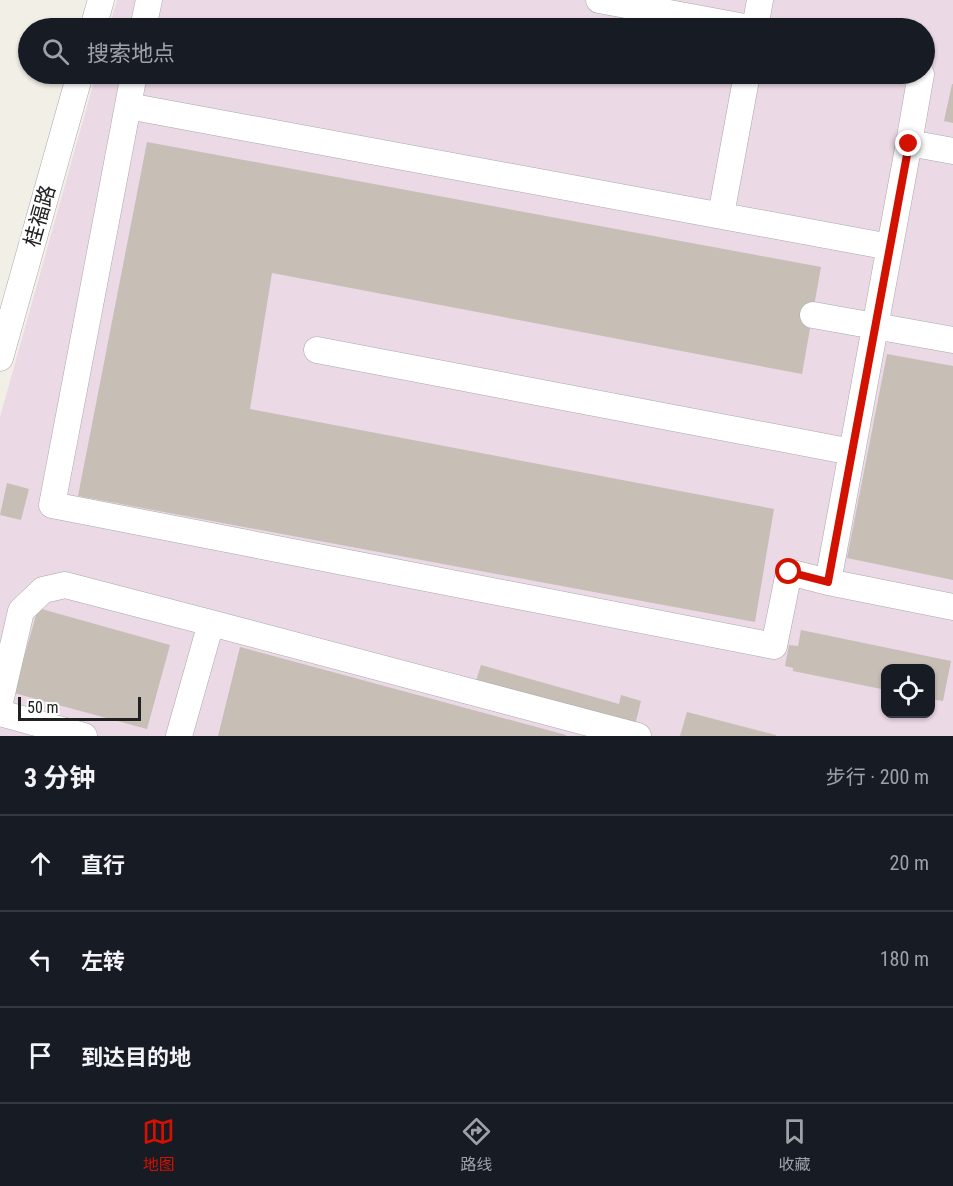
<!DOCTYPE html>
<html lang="zh">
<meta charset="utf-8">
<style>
:root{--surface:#171b24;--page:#20242c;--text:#f1f3f6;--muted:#9ea1a6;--line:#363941;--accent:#d21100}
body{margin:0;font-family:"Roboto Condensed","Noto Sans SC",sans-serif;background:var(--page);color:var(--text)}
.controls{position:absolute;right:18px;bottom:18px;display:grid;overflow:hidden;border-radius:12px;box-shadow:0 2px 4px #0004}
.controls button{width:54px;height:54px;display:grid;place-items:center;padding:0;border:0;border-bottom:2px solid var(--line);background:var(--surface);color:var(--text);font:30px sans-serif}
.scale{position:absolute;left:18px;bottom:15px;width:123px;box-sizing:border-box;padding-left:6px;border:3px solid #212121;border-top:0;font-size:16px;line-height:21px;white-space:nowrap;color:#212121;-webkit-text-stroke:4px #fff;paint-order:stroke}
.stop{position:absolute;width:18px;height:18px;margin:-14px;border:4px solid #d21100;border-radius:50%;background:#fff}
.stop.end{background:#d21100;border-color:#fff;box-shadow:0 2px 6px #0008}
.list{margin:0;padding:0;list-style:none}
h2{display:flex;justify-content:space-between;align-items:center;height:78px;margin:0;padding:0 24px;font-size:26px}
h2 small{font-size:20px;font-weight:400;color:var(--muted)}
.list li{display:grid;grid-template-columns:39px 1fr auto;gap:18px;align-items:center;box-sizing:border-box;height:96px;padding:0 24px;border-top:2px solid var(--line)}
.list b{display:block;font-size:22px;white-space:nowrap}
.list em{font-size:20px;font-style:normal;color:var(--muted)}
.icon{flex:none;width:33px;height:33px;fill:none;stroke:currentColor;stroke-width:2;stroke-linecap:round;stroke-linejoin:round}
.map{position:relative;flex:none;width:953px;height:736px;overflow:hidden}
.search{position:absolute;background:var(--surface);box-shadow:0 2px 4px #0004;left:18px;right:18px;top:18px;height:66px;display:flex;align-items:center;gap:15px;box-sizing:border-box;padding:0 21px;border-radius:33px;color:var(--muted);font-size:22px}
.sheet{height:366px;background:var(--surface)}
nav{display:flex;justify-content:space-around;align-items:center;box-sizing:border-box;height:84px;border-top:2px solid var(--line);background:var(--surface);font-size:16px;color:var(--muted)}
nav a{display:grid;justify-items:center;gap:3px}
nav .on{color:var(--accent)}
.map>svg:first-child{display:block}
.industrial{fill:#ebd9e6;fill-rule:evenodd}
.building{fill:#c7beb6}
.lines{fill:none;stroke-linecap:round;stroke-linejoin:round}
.minor-casing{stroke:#a8a8a8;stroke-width:27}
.minor{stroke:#fff;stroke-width:26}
.route{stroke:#d21100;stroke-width:8}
.labels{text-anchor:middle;stroke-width:5;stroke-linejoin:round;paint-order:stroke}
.street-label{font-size:21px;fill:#212121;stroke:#fff}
</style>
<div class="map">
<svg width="953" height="736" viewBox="0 0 953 736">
<rect width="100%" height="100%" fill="#f2efe7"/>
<path class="industrial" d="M 117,0 L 953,0 L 953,736 L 0,736 L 0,417 L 96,74 L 924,74 L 924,28 L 109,28 ZM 886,668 L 930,668 L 930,714 L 886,714 Z"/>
<path class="building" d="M 952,84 L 953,84 L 953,123 L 944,121 Z
M 147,142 L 821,267 L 802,374 L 272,273 L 250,409 L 774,509 L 755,622 L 78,496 Z
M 887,354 L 953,366 L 953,580 L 847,558 Z
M 7,483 L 29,489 L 21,520 L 0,515 Z
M 38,608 L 170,645 L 147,729 L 14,693 Z
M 801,630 L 951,661 L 943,701 L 930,699 L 930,668 L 886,668 L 886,690 L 793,671 L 793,668 L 785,666 L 789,645 L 798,646 Z
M 240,647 L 566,735 L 566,736 L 218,736 Z
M 481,665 L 619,704 L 621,695 L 641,701 L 635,725 L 476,681 Z
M 687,712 L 776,735 L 776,736 L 680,736 Z"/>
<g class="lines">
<defs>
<path id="minor" d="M 599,0 L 750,28
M 93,28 L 101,0
M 143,28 L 149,0
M 755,28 L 760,0
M 134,74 L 52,505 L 774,646 L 789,572 L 828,582
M 128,106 L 890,247
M 909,143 L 921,74
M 953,151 L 909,143 L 828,582 L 953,607
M 721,215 L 747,74
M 813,315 L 953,340
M 317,350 L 852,452
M 0,358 L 80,74
M 0,702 L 21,611 L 43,590 L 65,585 L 211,623
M 0,713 L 84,736
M 179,736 L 211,623 L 638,736"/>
</defs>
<use href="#minor" class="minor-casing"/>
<use href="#minor" class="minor"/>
</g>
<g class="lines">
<path class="route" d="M 789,572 L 828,582 L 909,144"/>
</g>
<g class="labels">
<g class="street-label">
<text transform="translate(40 216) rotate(-74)" y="7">桂福路</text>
</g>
</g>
</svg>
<div class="controls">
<button><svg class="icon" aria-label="locate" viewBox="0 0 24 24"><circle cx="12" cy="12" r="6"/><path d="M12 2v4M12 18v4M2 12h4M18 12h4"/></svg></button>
</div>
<div class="scale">50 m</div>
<div class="stop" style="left:789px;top:572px"></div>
<div class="stop end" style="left:909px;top:144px"></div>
<div class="search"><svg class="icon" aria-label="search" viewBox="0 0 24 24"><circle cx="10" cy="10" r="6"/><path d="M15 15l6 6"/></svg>搜索地点</div>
</div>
<section class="sheet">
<h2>3 分钟<small>步行 · 200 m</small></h2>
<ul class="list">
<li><svg class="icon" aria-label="ahead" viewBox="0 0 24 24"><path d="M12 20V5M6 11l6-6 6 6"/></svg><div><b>直行</b></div><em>20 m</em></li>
<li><svg class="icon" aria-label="left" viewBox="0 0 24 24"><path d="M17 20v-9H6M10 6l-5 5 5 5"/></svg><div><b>左转</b></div><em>180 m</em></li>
<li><svg class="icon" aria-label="arrive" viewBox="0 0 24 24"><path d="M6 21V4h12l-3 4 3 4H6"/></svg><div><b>到达目的地</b></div></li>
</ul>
</section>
<nav>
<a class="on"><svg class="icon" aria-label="map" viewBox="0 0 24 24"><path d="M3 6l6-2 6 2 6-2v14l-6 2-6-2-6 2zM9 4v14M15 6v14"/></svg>地图</a>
<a><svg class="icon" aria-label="directions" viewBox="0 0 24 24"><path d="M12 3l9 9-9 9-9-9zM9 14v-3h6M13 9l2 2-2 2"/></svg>路线</a>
<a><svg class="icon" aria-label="saved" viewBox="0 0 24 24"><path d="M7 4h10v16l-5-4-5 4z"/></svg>收藏</a>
</nav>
